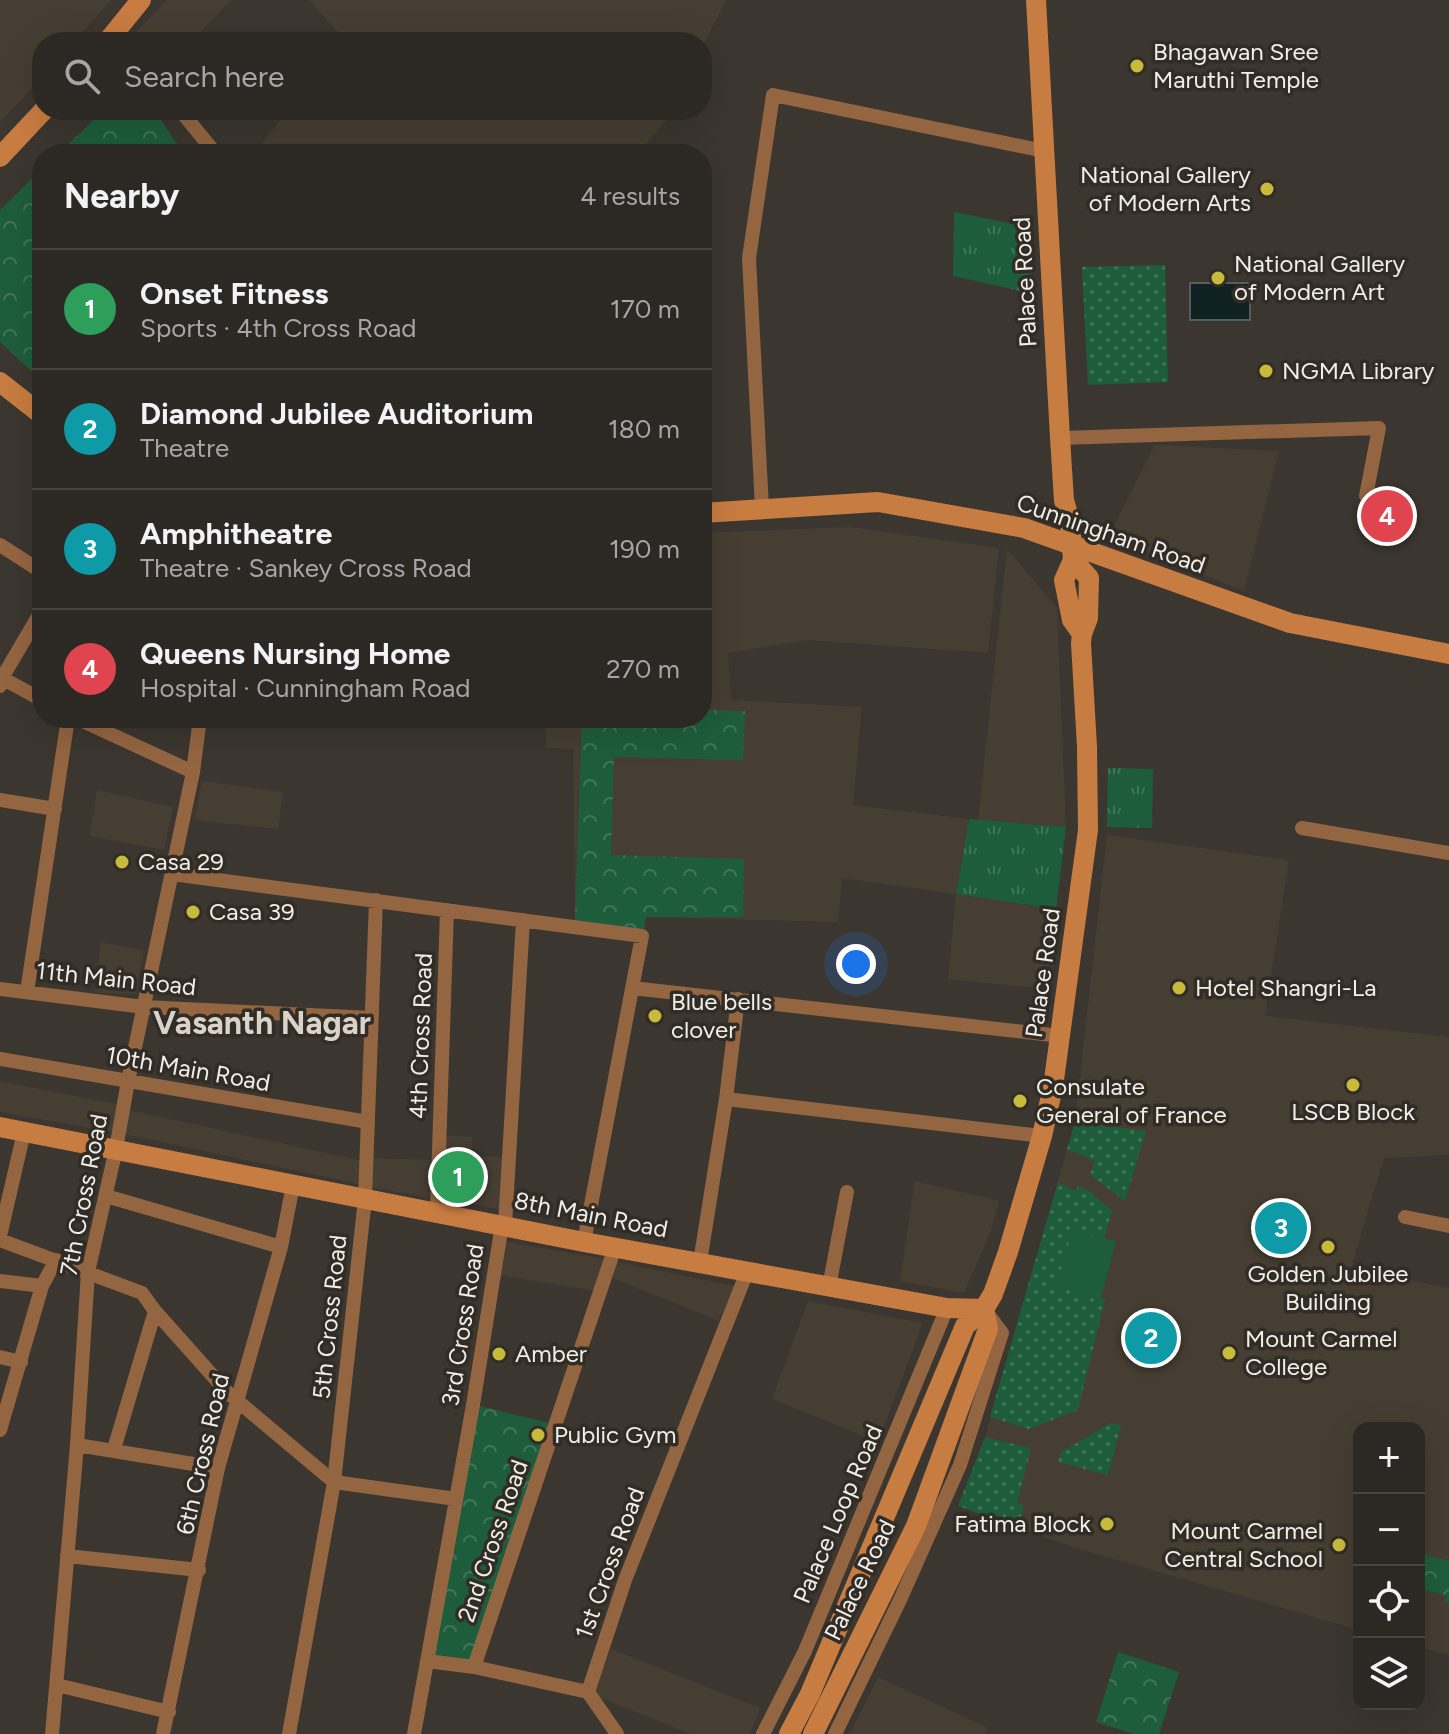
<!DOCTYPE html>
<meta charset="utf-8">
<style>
:root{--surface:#2c2823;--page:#383430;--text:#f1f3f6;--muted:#a6a6a6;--line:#484441;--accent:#95b2f1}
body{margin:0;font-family:Figtree,sans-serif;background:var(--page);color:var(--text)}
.controls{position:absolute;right:24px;bottom:24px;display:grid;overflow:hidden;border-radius:16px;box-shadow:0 8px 32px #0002}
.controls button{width:72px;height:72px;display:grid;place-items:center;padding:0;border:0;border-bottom:2px solid var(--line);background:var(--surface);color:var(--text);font:40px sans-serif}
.you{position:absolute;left:856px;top:964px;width:28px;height:28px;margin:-20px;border:6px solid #fff;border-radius:50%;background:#1a73e8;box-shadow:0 0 0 12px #1a73e833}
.badge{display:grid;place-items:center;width:52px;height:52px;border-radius:50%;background:var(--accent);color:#fff;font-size:26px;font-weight:700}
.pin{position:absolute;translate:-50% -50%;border:4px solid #fff;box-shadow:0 2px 8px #0006}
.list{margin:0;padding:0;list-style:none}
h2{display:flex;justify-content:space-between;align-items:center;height:104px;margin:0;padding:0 32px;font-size:34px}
h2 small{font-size:26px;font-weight:400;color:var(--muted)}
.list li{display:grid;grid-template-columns:52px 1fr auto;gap:24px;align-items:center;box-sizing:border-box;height:120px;padding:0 32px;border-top:2px solid var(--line)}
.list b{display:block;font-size:30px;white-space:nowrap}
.list p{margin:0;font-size:26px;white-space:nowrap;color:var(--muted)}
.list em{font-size:26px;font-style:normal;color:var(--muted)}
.icon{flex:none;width:44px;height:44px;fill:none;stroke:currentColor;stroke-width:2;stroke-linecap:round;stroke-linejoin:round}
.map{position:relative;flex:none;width:1449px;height:1734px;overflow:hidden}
.search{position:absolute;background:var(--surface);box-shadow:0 8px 32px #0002;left:32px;top:32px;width:680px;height:88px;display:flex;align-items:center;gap:20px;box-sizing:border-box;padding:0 28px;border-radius:32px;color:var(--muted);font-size:30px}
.panel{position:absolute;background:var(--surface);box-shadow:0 8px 32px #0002;left:32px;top:144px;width:680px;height:584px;border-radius:32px}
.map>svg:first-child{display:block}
.built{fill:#463e32}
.grass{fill:url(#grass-tufts)}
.forest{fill:url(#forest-crowns)}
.garden{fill:url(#garden-dots)}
.pitch{fill:#1e5d3c}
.water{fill:#102122;stroke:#545e5e;stroke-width:2}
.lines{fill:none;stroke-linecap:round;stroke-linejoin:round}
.street{stroke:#946541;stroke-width:14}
.secondary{stroke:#c77c41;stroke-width:20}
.poi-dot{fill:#c8bb3b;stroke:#312c25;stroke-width:3}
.labels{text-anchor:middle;stroke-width:7;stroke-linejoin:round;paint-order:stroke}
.poi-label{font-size:24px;fill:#f1eee9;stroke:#312c25;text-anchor:start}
.street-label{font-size:24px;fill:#f1eee9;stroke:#312c25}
.district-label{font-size:32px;font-weight:bold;fill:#d9d3ca;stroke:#312c25}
</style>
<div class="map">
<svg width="1449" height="1734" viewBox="0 0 1449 1734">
<defs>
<pattern id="grass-tufts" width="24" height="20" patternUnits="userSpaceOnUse" patternTransform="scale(2)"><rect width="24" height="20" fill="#1e5d3c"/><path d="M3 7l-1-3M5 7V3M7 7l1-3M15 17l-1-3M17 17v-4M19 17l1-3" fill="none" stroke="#3f7558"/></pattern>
<pattern id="forest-crowns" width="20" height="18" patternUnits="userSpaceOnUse" patternTransform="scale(2)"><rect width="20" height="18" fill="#1e5d3c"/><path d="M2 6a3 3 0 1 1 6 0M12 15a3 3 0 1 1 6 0" fill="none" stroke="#3f7558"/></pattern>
<pattern id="garden-dots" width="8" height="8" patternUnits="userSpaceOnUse" patternTransform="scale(2)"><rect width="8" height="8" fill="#1e5d3c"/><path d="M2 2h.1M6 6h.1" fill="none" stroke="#3f7558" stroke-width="1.8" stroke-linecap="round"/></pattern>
</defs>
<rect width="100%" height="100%" fill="#3b362f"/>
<path class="built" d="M 0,0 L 111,0 L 74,42 L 42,42 L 42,78 L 0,122 Z
M 167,0 L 231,0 L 191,42 L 126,42 Z
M 309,0 L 726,0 L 702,48 L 702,42 L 340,42 L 343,38 Z
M 288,110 L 671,110 L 666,120 L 637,154 L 264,154 L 259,147 Z
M 1155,445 L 1279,451 L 1244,591 L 1108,538 Z
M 850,527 L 999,548 L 988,653 L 808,640 L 728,653 L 731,700 L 862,707 L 853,805 L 969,819 L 956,894 L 1056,909 L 1046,989 L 948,979 L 956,894 L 842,878 L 838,922 L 646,917 L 575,921 L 573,749 L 546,748 L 545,718 L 702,718 L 702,533 Z
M 1007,549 L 1057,608 L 1066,827 L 978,820 Z
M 202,781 L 283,792 L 278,829 L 194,820 Z
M 97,790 L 173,807 L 164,850 L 90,836 Z
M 1107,835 L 1289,860 L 1265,1016 L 1449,1037 L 1449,1155 L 1384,1158 L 1351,1268 L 1449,1288 L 1449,1655 L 1419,1647 L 1419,1428 L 1359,1428 L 1359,1630 L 1076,1548 L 958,1506 L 985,1437 L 1075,1122 Z
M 101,942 L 144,951 L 136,994 L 95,993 Z
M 0,1081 L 121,1105 L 116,1133 L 0,1112 Z
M 129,1110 L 363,1161 L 362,1185 L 124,1134 Z
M 442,1135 L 472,1137 L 472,1156 L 505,1157 L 503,1210 L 440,1198 Z
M 368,1158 L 436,1160 L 435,1198 L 368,1187 Z
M 915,1181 L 999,1201 L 992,1228 L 964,1293 L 900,1281 Z
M 502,1241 L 606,1259 L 595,1291 L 497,1275 Z
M 616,1262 L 735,1286 L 719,1321 L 612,1278 Z
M 808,1301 L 923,1323 L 878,1442 L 772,1399 Z
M 611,1649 L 760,1708 L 750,1734 L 691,1734 L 593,1695 Z
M 878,1677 L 988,1728 L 985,1734 L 850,1734 Z"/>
<path class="grass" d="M 954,212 L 1028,227 L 1030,293 L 953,276 Z
M 1108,768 L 1153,769 L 1152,828 L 1107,827 Z
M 969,819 L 1066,827 L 1056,909 L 956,894 Z"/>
<path class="forest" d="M 104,110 L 154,110 L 184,154 L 58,154 Z
M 42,169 L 42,264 L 37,276 L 42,282 L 42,381 L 0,342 L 0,210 Z
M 702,710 L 745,711 L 743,760 L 614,757 L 611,855 L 744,859 L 743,917 L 646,917 L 644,930 L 575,921 L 582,718 L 702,718 Z
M 476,1405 L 553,1424 L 473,1664 L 430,1658 Z
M 1419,1553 L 1449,1561 L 1449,1603 L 1445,1602 L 1447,1596 L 1419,1588 Z
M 1118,1652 L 1179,1672 L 1159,1734 L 1134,1734 L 1096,1722 Z"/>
<path class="garden" d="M 1165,265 L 1168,382 L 1088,385 L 1082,267 Z
M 1075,1122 L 1146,1131 L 1125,1201 L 1090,1175 L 1095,1161 L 1067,1149 Z
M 1058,1182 L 1076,1191 L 1078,1186 L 1092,1193 L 1112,1211 L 1104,1238 L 1072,1231 L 1058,1286 L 1105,1299 L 1078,1410 L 1029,1429 L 990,1417 Z
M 1111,1423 L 1121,1426 L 1108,1475 L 1058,1462 L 1061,1452 Z
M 985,1437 L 1031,1448 L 1017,1503 L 1024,1505 L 1019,1527 L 958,1506 Z"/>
<path class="pitch" d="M 1072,1230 L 1116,1241 L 1101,1298 L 1057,1287 Z"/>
<path class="water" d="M 1190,283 L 1250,283 L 1250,320 L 1190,320 Z"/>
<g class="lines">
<path class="street" d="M 180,110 L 216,154
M 1060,438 L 1379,428 L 1366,496
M 762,508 L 749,258 L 773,95 L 1044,151
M 0,545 L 42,572
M 0,677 L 42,700
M 0,686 L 2,678 L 42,610
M 76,718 L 193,772
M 0,800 L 55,809
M 1302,828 L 1449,853
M 172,874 L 642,936 L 584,1242
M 632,988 L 1061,1036
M 0,989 L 144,1007 L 371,1018
M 27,992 L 68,718
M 0,1059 L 368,1122
M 726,1099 L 1042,1136
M 106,1196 L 281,1247
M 437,1211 L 447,910
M 1405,1217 L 1449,1226
M 0,1236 L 24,1132
M 0,1240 L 142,1293 L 155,1311 L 228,1393 L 334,1482 L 456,1499
M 700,1262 L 726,1099 L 738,999
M 0,1281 L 42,1286
M 829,1287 L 847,1192
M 0,1357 L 21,1362
M 0,1430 L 42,1286 L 56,1260
M 77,1445 L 218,1468
M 114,1449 L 155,1311
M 67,1556 L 199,1570
M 427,1661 L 474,1667 L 588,1692 L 617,1734
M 474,1667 L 615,1247
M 57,1685 L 169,1712
M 588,1692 L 625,1580 L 747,1272
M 52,1734 L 77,1445 L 88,1272 L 116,1149 L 128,1081 L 193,772 L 200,718
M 163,1734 L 218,1468 L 281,1247 L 293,1185
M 289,1734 L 334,1482 L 365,1199 L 376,900
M 414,1734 L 473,1405 L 500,1237 L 505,1225 L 523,920
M 763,1734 L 805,1651 L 947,1308
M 835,1734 L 900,1600 L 960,1465 L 1002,1333 L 987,1313"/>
<path class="secondary" d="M 1036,0 L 1060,438 L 1064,500 L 1070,522 L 1073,560 L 1064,580 L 1072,620 L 1082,634
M 107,42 L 141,0
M 0,157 L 44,110
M 0,382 L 42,415
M 702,513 L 878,502 L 1024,528 L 1290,623 L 1449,654
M 0,1127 L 584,1242 L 947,1308 L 984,1309
M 789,1734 L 810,1694 L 965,1326 L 984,1309 L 993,1294 L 1008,1252 L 1042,1136 L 1053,1087 L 1088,830 L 1087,747 L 1081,643 L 1082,634 L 1088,618 L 1089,578 L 1073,560
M 813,1734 L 916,1526 L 988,1329 L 984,1309"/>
</g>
<g class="poi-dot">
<circle cx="1137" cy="66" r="8"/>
<circle cx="1267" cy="189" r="8"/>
<circle cx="1218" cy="278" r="8"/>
<circle cx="1266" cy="371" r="8"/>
<circle cx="122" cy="862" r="8"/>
<circle cx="193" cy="912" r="8"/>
<circle cx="1179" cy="988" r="8"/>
<circle cx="655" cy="1016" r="8"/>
<circle cx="1353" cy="1085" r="8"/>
<circle cx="1020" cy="1101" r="8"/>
<circle cx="1328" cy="1247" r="8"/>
<circle cx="1229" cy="1353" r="8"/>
<circle cx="499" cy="1354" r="8"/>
<circle cx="538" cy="1435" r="8"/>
<circle cx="1107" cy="1524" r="8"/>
<circle cx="1339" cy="1545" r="8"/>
</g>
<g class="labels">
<g class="poi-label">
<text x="1153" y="60">Bhagawan Sree<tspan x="1153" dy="28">Maruthi Temple</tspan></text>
<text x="1251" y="183" text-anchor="end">National Gallery<tspan x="1251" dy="28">of Modern Arts</tspan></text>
<text x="1234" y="272">National Gallery<tspan x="1234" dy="28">of Modern Art</tspan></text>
<text x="1282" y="379">NGMA Library</text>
<text x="138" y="870">Casa 29</text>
<text x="209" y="920">Casa 39</text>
<text x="1195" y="996">Hotel Shangri-La</text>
<text x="671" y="1010">Blue bells<tspan x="671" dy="28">clover</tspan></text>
<text x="1036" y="1095">Consulate<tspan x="1036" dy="28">General of France</tspan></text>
<text x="1353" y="1120" text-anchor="middle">LSCB Block</text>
<text x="1328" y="1282" text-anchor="middle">Golden Jubilee<tspan x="1328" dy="28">Building</tspan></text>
<text x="1245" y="1347">Mount Carmel<tspan x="1245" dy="28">College</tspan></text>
<text x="515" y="1362">Amber</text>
<text x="554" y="1443">Public Gym</text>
<text x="1091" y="1532" text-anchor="end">Fatima Block</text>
<text x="1323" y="1539" text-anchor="end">Mount Carmel<tspan x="1323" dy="28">Central School</tspan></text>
</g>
<g class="street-label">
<text transform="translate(1025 282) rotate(-93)" y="8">Palace Road</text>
<text transform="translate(1111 534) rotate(19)" y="8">Cunningham Road</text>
<text transform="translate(1043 973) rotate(-82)" y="8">Palace Road</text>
<text transform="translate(116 979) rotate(6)" y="8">11th Main Road</text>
<text transform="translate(421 1036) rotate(-88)" y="8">4th Cross Road</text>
<text transform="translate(188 1069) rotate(10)" y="8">10th Main Road</text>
<text transform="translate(84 1195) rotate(-79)" y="8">7th Cross Road</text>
<text transform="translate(591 1215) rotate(11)" y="8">8th Main Road</text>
<text transform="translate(330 1317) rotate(-84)" y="8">5th Cross Road</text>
<text transform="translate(463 1325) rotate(-81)" y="8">3rd Cross Road</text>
<text transform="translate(203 1454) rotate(-77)" y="8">6th Cross Road</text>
<text transform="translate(838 1514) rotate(-67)" y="8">Palace Loop Road</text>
<text transform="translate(493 1541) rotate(-71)" y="8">2nd Cross Road</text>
<text transform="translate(610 1563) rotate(-70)" y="8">1st Cross Road</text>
<text transform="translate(860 1580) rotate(-64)" y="8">Palace Road</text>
</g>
<g class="district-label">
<text x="262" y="1034">Vasanth Nagar</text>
</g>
</g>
</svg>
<div class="controls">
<button>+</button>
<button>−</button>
<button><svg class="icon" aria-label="locate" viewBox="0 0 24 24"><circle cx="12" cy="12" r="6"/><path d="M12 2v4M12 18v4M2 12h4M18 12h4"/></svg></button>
<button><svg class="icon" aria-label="layers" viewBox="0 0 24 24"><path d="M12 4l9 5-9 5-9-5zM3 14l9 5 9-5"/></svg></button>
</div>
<div class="you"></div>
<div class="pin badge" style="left:458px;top:1177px;background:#2e9e5b">1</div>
<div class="pin badge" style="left:1151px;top:1338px;background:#0f9aa8">2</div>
<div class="pin badge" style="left:1281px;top:1228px;background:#0f9aa8">3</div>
<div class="pin badge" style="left:1387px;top:516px;background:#e0444e">4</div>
<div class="search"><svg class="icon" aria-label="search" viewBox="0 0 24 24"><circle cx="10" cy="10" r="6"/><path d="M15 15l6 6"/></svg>Search here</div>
<section class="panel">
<h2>Nearby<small>4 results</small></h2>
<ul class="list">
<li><span class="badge" style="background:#2e9e5b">1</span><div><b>Onset Fitness</b><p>Sports · 4th Cross Road</p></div><em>170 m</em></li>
<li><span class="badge" style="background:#0f9aa8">2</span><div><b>Diamond Jubilee Auditorium</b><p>Theatre</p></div><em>180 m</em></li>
<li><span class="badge" style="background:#0f9aa8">3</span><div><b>Amphitheatre</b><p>Theatre · Sankey Cross Road</p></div><em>190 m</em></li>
<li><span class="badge" style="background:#e0444e">4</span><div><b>Queens Nursing Home</b><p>Hospital · Cunningham Road</p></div><em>270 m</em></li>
</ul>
</section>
</div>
